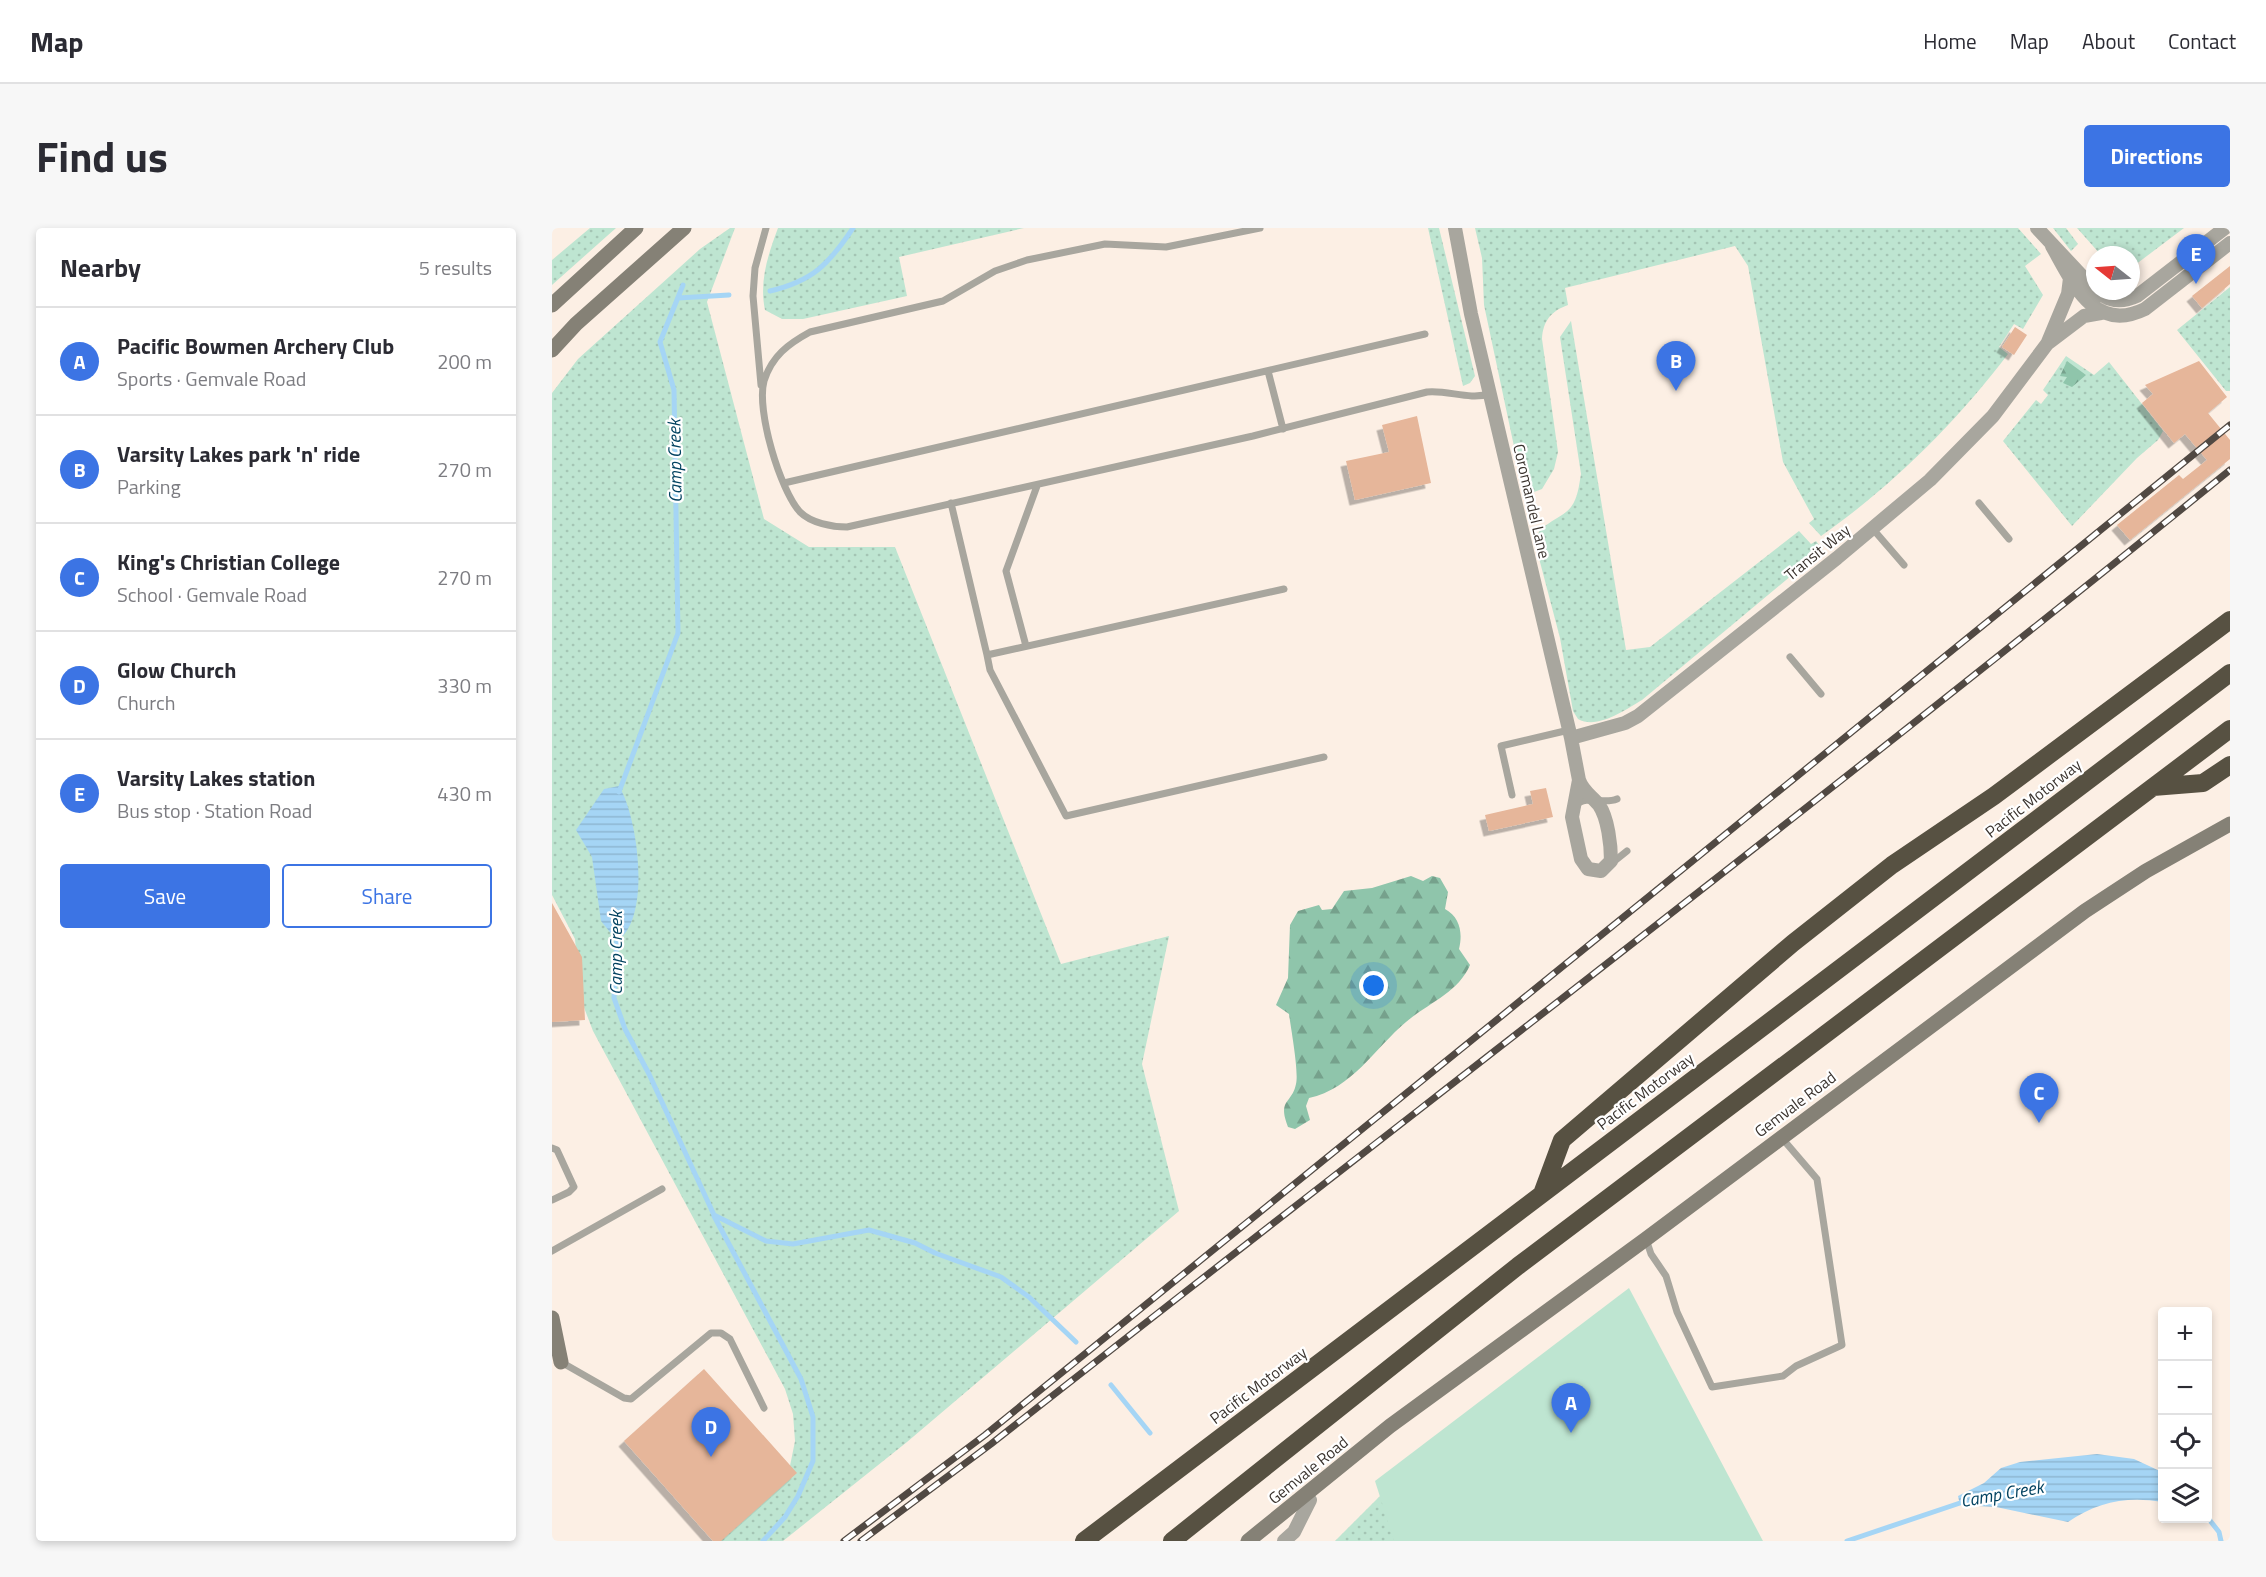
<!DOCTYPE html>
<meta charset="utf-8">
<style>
:root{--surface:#fff;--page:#f7f7f7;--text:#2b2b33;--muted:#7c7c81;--line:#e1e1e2;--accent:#3c74e4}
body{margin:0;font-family:"Titillium Web",sans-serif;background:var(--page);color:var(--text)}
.controls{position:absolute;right:18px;bottom:18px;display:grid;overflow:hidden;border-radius:6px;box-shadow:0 3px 9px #0003}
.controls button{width:54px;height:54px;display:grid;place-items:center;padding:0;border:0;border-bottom:2px solid var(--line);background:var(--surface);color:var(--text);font:30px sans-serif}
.compass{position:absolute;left:1534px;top:18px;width:54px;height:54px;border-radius:50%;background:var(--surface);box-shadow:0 3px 9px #0003;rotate:287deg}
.you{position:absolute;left:822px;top:758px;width:21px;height:21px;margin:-15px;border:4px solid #fff;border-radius:50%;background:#1a73e8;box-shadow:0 0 0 9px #1a73e833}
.badge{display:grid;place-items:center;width:39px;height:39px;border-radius:50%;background:var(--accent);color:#fff;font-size:20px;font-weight:700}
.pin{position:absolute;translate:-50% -50px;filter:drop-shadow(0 2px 3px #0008)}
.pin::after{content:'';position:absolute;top:32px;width:21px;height:18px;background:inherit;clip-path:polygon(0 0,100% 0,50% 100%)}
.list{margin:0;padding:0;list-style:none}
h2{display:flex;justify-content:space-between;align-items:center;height:78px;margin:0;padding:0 24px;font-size:26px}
h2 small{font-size:20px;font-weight:400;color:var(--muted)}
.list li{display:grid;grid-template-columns:39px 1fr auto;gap:18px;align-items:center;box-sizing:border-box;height:108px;padding:0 24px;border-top:2px solid var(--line)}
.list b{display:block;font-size:22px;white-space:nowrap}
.list p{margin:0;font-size:20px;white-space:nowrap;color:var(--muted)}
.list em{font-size:20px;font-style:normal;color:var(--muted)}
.actions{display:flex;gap:12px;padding:18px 24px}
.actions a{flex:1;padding:14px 0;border:2px solid var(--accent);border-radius:6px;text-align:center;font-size:21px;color:var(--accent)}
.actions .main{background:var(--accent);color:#fff}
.icon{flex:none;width:33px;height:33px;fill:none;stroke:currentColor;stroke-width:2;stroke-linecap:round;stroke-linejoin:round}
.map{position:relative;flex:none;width:1678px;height:1313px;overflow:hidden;border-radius:6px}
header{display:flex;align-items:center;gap:36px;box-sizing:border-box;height:84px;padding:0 30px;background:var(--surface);border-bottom:2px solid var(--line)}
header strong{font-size:28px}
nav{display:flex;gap:33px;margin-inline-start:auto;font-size:21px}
.intro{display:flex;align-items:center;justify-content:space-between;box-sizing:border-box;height:144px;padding:0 36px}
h1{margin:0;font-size:42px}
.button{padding:15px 27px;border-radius:6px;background:var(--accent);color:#fff;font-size:21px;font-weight:700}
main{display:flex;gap:36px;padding:0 36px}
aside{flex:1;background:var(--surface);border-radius:6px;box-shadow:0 3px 9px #0003}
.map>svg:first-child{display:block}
.green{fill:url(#green-dots)}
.forest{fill:url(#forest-firs)}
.pitch{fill:#bee5d1}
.water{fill:url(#water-rules)}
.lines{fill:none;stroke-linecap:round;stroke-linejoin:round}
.stream{stroke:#a5d5f5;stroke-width:5}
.building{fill:#e6b69a;filter:url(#shadow)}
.lane{stroke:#a8a69e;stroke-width:7}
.street{stroke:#a8a69e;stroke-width:14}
.secondary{stroke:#858176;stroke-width:15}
.highway{stroke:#575142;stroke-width:18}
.rail-casing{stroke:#514943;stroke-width:7}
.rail{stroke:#fff;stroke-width:4.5;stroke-dasharray:14;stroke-linecap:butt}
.labels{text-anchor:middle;stroke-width:4.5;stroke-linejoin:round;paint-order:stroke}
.street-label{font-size:16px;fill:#3b342f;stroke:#fff}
.water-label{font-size:18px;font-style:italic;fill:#024260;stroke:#fff}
</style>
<header>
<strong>Map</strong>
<nav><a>Home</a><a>Map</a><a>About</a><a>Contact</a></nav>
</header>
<div class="intro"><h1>Find us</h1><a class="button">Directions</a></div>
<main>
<aside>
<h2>Nearby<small>5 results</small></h2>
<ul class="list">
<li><span class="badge">A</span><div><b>Pacific Bowmen Archery Club</b><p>Sports · Gemvale Road</p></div><em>200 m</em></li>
<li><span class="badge">B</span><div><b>Varsity Lakes park 'n' ride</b><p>Parking</p></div><em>270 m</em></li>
<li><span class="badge">C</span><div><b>King's Christian College</b><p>School · Gemvale Road</p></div><em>270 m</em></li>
<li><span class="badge">D</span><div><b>Glow Church</b><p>Church</p></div><em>330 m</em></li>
<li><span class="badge">E</span><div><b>Varsity Lakes station</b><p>Bus stop · Station Road</p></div><em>430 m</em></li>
</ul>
<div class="actions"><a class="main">Save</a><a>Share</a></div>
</aside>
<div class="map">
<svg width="1678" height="1313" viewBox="0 0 1678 1313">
<defs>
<pattern id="green-dots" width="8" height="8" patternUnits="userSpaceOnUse" patternTransform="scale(1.5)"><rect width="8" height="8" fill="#bee5d1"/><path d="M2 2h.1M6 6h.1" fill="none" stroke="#a4c5b4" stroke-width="1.8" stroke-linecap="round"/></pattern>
<pattern id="forest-firs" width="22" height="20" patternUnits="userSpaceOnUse" patternTransform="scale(1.5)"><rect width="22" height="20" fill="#8fc5ab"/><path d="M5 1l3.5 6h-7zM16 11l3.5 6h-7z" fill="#76a18c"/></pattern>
<pattern id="water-rules" width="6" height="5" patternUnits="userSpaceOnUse" patternTransform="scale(1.5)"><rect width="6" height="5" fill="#a5d5f5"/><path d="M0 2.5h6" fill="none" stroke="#8fb7d2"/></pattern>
<filter id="shadow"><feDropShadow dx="-5.5" dy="5.5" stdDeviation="0" flood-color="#0004"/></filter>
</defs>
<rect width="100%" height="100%" fill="#fcefe4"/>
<path class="green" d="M 38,0 L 64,0 L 0,57 L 0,32 Z
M 178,0 L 183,0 L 155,74 L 212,291 L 257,319 L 343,319 L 509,736 L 617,708 L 590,836 L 627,983 L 355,1214 L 231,1313 L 165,1313 L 238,1238 L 243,1213 L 241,1186 L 233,1161 L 41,803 L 28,769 L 23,711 L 0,667 L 0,165 L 26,131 L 148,21 Z
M 226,0 L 472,0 L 347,29 L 355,68 L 251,91 L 230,91 L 213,82 C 207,53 216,27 226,0 Z
M 876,0 L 887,0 L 923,148 L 918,155 L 911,158 Z
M 923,0 L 1466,0 L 1489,26 L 1473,38 L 1491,67 L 1471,101 L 1462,96 L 1447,119 L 1456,126 C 1404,195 1339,259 1269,308 L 1257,295 L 1262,291 L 1231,234 L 1196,38 L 1183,18 L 1013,60 L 1016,77 C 999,83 991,93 990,111 L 1006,224 L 1002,241 L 990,261 L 982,264 L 970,256 L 932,77 L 930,30 Z
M 1501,0 L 1514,0 L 1526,16 L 1519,23 Z
M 1525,0 L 1632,0 L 1579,40 L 1579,27 L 1549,27 Z
M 1678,59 L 1678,163 L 1674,163 L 1625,102 Z
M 1019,93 L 1074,422 L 1098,419 L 1247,303 L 1259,316 L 1264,313 L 1272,324 L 1240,347 L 1090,472 C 1073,482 1045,502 1026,491 L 1021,483 L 1008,410 L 983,315 C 984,296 1009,292 1019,279 C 1026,270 1027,257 1029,246 L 1008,109 Z
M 1514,128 L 1542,147 L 1557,134 L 1611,203 L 1606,212 L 1585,230 L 1520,298 L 1451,213 L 1484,172 L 1489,176 L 1496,167 L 1491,162 Z
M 843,1253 L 859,1313 L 783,1313 Z"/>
<path class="forest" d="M 1515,133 L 1534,147 L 1520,159 L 1511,155 L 1515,149 L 1508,148 Z
M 859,648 L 871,653 L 880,648 L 888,650 L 896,664 L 893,681 C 908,689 911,705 907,721 L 918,737 C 906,765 876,775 854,794 C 823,820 800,861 757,870 L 754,878 L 758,892 L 743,901 L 736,899 C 725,871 740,876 744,856 C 747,844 739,801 737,786 L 724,777 L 736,750 L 738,697 L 746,683 L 767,677 L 770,682 L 780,681 L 792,663 L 820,660 Z"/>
<path class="pitch" d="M 1077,1060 L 1211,1313 L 842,1313 L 823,1253 Z"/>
<path class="water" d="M 67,558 C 86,589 100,690 65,713 L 49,693 L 40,629 L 24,602 L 52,561 Z
M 1545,1226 L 1582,1231 L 1610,1244 L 1610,1274 C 1575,1268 1545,1274 1516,1294 L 1444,1279 L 1408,1277 L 1406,1268 L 1432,1255 L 1449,1240 L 1468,1234 Z"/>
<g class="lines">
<path class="stream" d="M 218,63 C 261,53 277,36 301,0
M 126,70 L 177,67
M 67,564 L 126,405 L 122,162 L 108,114 L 131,57
M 65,706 L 62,770 L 73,801 L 97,846 L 162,987 L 214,1013 L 241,1016 L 317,1002 L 363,1015 L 383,1025 L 449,1049 L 477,1069 L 524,1114
M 162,988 L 249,1151 L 261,1189 L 261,1233 L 246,1268 L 233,1289 L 211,1313
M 559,1157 L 598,1205
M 1656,1290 L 1667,1304 L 1669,1313
M 1295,1313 L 1414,1273"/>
</g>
<path class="building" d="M 1678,38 L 1678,56 L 1650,80 L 1640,68 Z
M 1463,99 L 1475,107 L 1462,127 L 1450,119 Z
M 1647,133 L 1675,169 L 1656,185 L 1678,212 L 1678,231 L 1578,312 L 1565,297 L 1627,247 L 1631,251 L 1655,232 L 1633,206 L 1622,215 L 1590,175 L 1601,166 L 1593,157 Z
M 865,188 L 879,255 L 803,272 L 794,233 L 837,224 L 830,197 Z
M 994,560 L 1001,589 L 937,603 L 933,587 L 981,576 L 978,563 Z
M 0,675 L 30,729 L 33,792 L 0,794 Z
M 152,1141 L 245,1245 L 169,1313 L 161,1313 L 72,1213 Z"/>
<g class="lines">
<path class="lane" d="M 708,0 L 614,19 L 553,16 L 475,32 L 443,43 L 391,73 L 258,104 C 236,116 220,128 212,153 C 204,182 228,262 248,284 C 259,295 280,299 295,299 L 701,208 L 875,164 C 897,162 916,172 938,166
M 716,143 L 731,201
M 209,157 L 201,68 L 203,40 L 214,0
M 232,255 L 873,106
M 399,275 L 435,427 L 732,361
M 1427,275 L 1457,311
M 1320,300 L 1352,337
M 474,418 L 454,343 L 485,258
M 435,427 L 438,442 L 514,588 L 772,529
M 1238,429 L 1269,466
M 960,567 L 949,518 L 1017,502
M 1023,578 C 1035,566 1051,577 1065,571
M 1060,635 L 1075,623
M 0,920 L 5,922 L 22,959 L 17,964 L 0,972
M 1094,1011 L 1099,1026 L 1114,1048 L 1125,1084 L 1160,1159 L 1231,1148 L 1244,1138 L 1290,1117 L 1265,951 L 1229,909
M 0,1023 L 110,961
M 9,1134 L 72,1170 L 79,1171 L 159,1105 L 169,1105 L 178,1111 L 212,1180"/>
<path class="street" d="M 903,0 L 919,86 L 1019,510 L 1027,552 L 1020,589 L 1029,631 L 1036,641 L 1049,643 L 1059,633 C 1059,617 1056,590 1047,577 C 1040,568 1031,564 1027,552
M 1485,0 L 1543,62
M 1500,18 C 1521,55 1542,106 1593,81 L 1678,15
M 1544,63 C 1557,74 1570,75 1585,68 L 1673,0
M 1496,114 L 1516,66 L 1518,50
M 1019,510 L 1073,495 L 1086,488 L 1285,330 L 1378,252 L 1441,188 L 1495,116 L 1532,88 L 1549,85
M 732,1313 L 742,1304 L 758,1272"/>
<path class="secondary" d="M 0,77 L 84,0
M 0,122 L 24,96 L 132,0
M 0,1090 L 9,1134
M 696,1313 L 838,1198 L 1094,1011 L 1533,683 L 1594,643 L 1678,596"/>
<path class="highway" d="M 1601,559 L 1651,555 L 1678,537
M 990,966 L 1010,912 L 1241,715 L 1340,637 L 1442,568 L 1678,392
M 532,1313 L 1678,445
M 620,1313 L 966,1038 L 1678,501"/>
<defs>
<path id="rail" d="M 292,1313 L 433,1207 L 1678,197
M 309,1313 L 439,1216 C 852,891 1270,573 1678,242"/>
</defs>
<use href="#rail" class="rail-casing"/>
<use href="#rail" class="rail"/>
</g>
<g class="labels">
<g class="street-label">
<text transform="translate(980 273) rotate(77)" y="6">Coromandel Lane</text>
<text transform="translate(1265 324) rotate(-39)" y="6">Transit Way</text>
<text transform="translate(1481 570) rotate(-38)" y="6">Pacific Motorway</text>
<text transform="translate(1093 863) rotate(-37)" y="6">Pacific Motorway</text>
<text transform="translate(1243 876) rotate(-37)" y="6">Gemvale Road</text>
<text transform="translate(706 1157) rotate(-37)" y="6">Pacific Motorway</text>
<text transform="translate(756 1242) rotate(-39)" y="6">Gemvale Road</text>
</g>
<g class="water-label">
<text transform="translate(123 233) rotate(-91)" y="6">Camp Creek</text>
<text transform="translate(64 725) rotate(-90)" y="6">Camp Creek</text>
<text transform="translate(1450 1266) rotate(-10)" y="6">Camp Creek</text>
</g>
</g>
</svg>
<div class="controls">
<button>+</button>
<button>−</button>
<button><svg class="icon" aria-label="locate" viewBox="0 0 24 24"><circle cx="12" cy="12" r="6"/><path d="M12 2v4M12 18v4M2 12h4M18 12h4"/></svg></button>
<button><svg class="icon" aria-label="layers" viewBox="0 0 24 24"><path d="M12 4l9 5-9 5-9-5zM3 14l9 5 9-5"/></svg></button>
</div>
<svg class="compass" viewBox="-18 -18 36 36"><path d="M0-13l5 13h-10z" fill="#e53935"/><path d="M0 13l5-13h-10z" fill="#7c7c81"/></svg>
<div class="you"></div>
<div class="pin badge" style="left:1019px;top:1205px">A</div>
<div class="pin badge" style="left:1124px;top:163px">B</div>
<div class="pin badge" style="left:1487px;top:895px">C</div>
<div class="pin badge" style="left:159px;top:1229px">D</div>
<div class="pin badge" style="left:1644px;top:56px">E</div>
</div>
</main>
